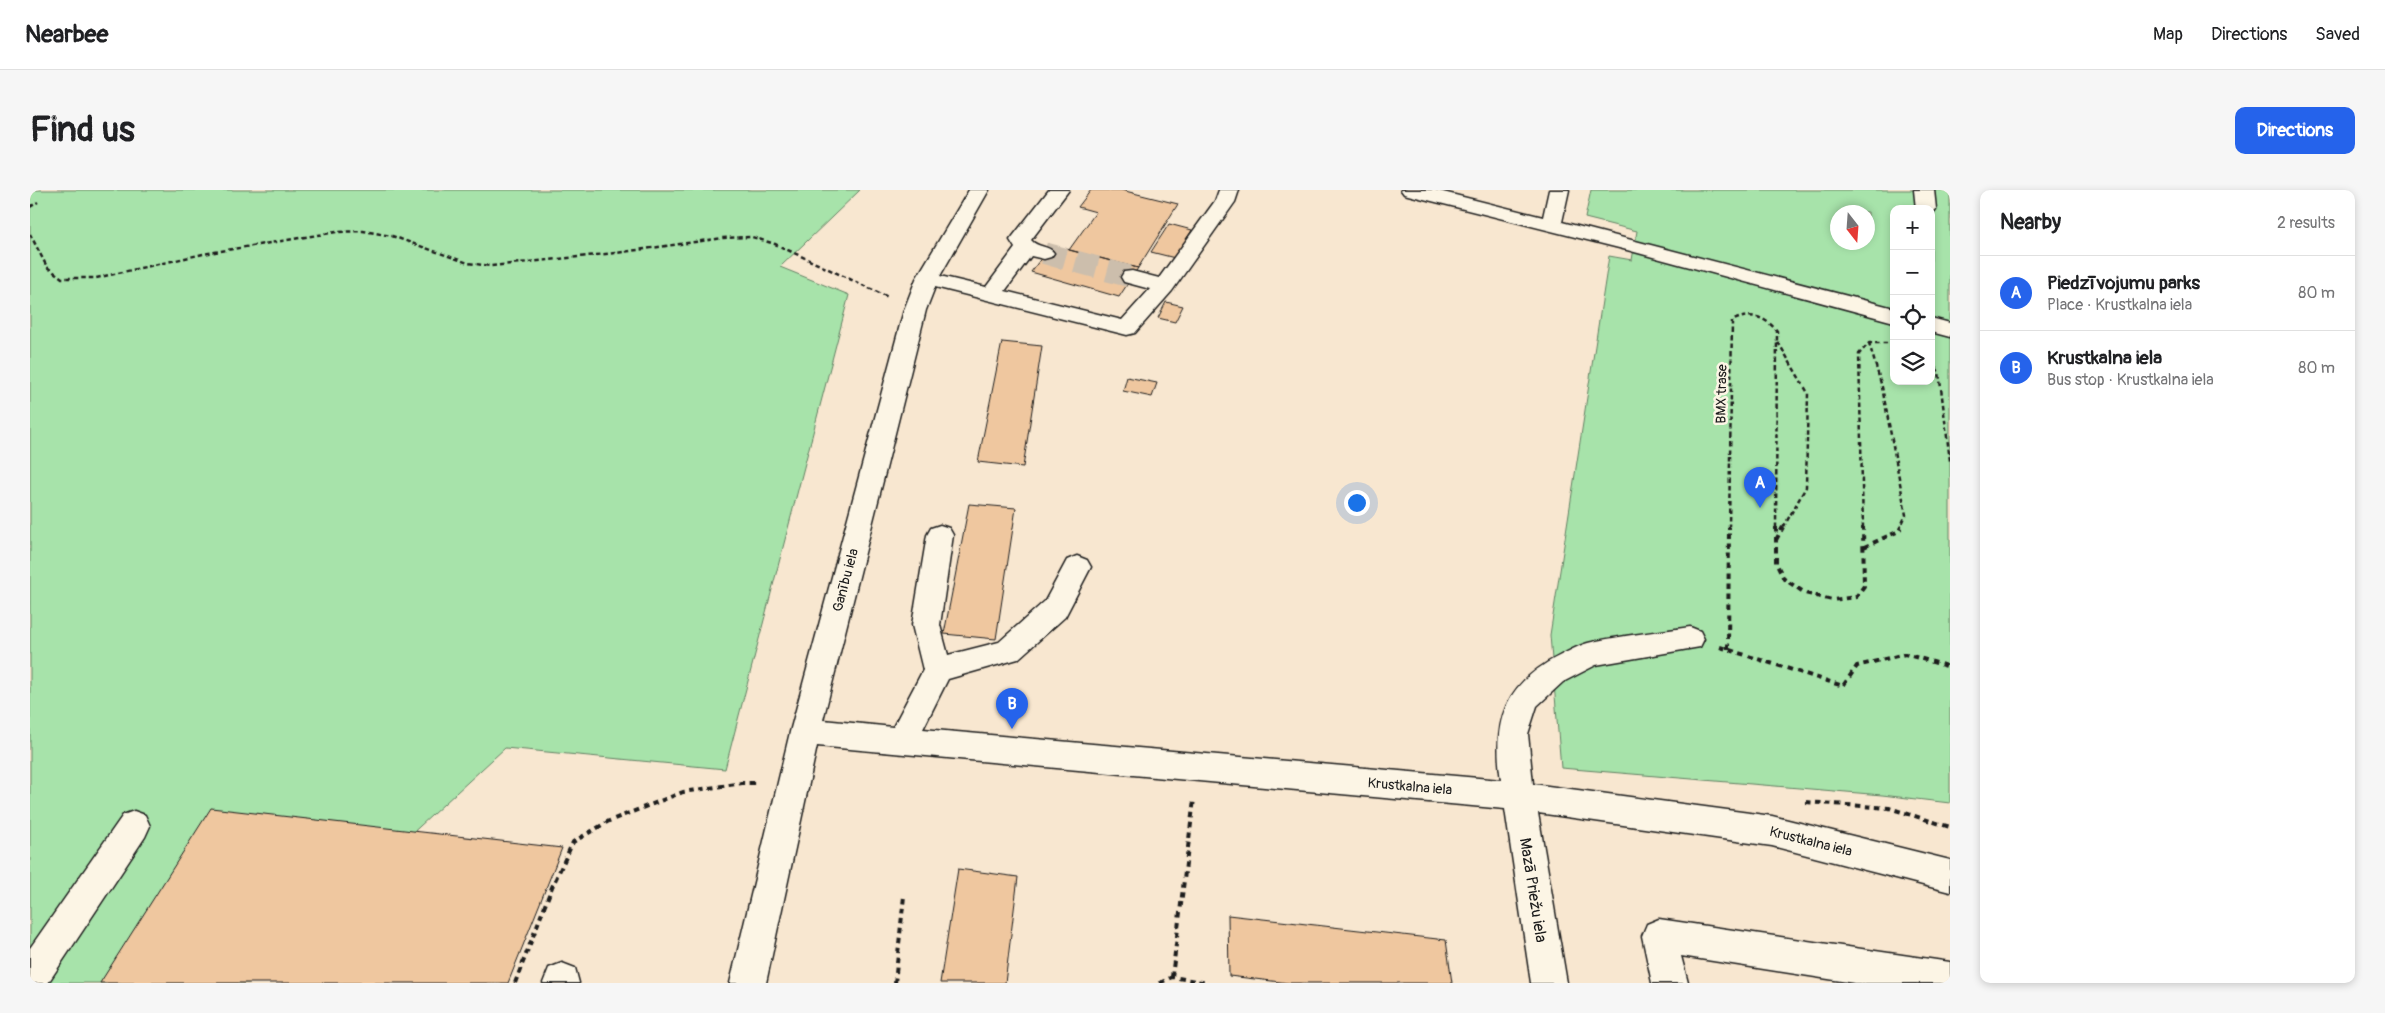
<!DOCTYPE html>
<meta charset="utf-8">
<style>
:root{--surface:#fff;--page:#f6f6f6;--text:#202124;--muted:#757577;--line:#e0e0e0;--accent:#2563eb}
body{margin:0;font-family:Pangolin,sans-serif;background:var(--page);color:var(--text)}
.controls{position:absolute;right:15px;top:15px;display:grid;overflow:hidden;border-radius:10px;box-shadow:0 2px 8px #0003}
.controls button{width:45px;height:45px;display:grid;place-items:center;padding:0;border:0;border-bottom:1px solid var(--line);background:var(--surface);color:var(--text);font:25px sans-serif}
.compass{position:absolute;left:1800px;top:15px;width:45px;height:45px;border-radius:50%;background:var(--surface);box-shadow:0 2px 8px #0003;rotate:163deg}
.you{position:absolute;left:1326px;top:312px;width:18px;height:18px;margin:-12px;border:4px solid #fff;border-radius:50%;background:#1a73e8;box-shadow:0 0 0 8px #1a73e833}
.badge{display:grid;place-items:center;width:32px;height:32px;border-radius:50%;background:var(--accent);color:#fff;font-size:16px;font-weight:700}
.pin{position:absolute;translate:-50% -41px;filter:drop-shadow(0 1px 2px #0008)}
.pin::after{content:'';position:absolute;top:26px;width:18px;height:15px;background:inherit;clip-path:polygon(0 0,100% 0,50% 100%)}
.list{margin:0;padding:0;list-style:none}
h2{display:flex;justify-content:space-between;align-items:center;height:65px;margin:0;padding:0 20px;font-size:21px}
h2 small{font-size:16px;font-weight:400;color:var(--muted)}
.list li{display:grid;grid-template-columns:32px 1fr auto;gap:15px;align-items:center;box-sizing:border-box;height:75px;padding:0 20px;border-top:1px solid var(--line)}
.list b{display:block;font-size:19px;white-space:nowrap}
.list p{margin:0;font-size:16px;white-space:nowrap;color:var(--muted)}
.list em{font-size:16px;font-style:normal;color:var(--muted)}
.icon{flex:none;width:28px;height:28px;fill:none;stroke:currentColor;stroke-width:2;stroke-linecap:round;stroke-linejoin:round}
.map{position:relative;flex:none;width:1920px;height:793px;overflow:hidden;border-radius:10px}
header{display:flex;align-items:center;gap:30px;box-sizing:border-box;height:70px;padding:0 25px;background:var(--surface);border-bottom:1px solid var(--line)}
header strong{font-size:24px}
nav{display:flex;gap:28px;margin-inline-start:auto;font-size:18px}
.intro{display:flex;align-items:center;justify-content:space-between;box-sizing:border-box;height:120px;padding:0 30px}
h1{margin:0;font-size:35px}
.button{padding:12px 22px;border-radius:10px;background:var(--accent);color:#fff;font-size:18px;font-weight:700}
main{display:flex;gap:30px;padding:0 30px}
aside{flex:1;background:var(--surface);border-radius:10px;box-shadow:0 2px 8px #0003}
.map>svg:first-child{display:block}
.green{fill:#a7e3aa;stroke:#628063;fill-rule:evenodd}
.building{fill:#efc79f;stroke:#1c1c1c}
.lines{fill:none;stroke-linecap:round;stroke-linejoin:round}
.minor-tunnel{stroke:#ccbeac;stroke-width:22;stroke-dasharray:22 11;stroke-linecap:butt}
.minor-casing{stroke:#1c1c1c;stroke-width:3}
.path-far1{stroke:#1c1c1c;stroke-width:2.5;stroke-dasharray:4.5 3;stroke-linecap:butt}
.path{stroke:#1c1c1c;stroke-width:4;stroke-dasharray:5.5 4.5;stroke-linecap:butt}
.minor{fill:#fcf5e5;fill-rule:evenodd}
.labels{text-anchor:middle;stroke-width:5;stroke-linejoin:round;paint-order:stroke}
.street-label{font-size:14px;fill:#1c1c1c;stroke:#fcf5e5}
.near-street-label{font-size:16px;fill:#1c1c1c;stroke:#fcf5e5}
</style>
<header>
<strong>Nearbee</strong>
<nav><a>Map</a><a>Directions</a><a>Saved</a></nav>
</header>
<div class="intro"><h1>Find us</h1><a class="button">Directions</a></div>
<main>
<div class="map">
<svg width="1920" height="793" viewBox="0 0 1920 793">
<rect width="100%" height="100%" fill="#f8e7d0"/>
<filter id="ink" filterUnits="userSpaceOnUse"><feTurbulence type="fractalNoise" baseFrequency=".02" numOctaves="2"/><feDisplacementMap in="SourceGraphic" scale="10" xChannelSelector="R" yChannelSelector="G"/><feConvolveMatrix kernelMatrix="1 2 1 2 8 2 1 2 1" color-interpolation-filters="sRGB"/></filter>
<g filter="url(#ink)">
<path class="green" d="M 0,0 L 830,0 L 750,77 L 819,105 L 695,579 L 475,558 L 219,793 L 0,793 Z
M 1561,0 L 1920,0 L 1920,613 L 1852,605 L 1531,578 L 1520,445 L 1579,66 L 1602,70 L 1607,41 L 1555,28 ZM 1864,19 L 1901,19 L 1901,191 L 1864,191 ZM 1808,22 L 1838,22 L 1838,52 L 1808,52 Z"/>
<path class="building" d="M 1061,0 L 1091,0 L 1148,14 L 1108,78 L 1039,60 L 1066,22 L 1048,17 Z
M 1139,34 L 1162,40 L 1145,68 L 1121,62 Z
M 1021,55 L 1108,78 L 1089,107 L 1001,82 Z
M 1136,112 L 1153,116 L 1145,132 L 1128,128 Z
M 972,152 L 1012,156 L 993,277 L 948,272 Z
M 1097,187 L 1127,193 L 1122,207 L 1093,201 Z
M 939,314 L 986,318 L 966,449 L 914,444 Z
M 181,618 L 532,658 L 478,793 L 70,793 Z
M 928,679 L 988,687 L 975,793 L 910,793 Z
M 1198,725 L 1416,750 L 1422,793 L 1259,793 L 1199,786 Z"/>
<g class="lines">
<path class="minor-tunnel" d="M 1014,63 L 1102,87"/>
<defs>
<path id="minor" d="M 939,0 L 959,0 L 910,86 L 956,97 L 985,58 L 980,50 L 1019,0 L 1039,0 L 1001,50 C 1007,58 1019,55 1024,63 L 1021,67 L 1014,69 L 1001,66 L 975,101 L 1092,130 L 1120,99 L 1094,92 L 1091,87 L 1094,82 L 1102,81 L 1129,88 L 1185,11 L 1189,0 L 1209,0 L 1205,12 L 1142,101 L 1105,143 L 1097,145 L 905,97 L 896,120 L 793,530 L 863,537 L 893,480 L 882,435 L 897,345 L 901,338 L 910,335 L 919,338 L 923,345 L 910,435 L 918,465 L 969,452 L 1015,411 L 1037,370 L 1047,366 L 1057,370 L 1061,377 L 1035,427 L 988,469 L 918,489 L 893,539 L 1471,590 C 1462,530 1475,493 1531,465 C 1541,460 1551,454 1562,452 C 1594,445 1628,442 1660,437 L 1670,441 L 1674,449 L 1670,457 L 1566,475 L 1533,492 L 1507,516 L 1498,544 L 1503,594 L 1742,626 L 1920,670 L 1920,702 L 1742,656 L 1508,623 L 1537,793 L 1501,793 L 1475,619 L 787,556 L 736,793 L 700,793 L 760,542 L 874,120 L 886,89 Z
M 1371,0 L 1405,0 L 1513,27 L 1519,0 L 1539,0 L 1532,32 L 1864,118 L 1864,132 L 1597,60 L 1374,4 Z
M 1884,0 L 1904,0 L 1906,19 L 1903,23 L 1901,24 L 1901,19 L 1886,19 Z
M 1901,128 L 1920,133 L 1920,147 L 1901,142 Z
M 104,621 L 115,625 L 120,636 L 115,647 L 18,793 L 0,793 L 0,758 L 93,625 Z
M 1629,729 L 1920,772 L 1920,793 L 1824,793 L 1651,766 L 1658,793 L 1622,793 L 1612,746 L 1617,734 Z
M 532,773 L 545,778 L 549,793 L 513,793 L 519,778 Z"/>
</defs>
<use href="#minor" class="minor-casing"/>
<path class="path-far1" d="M 0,17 L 8,12
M 0,44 L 17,77 L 32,88 L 66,88 L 173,64 L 306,42 L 333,41 L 362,46 L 438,73 L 461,76 L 586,63 L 693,48 L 722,47 L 745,54 L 858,107
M 1748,152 L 1778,203 L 1776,297 L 1753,338
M 1839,153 L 1852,197 L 1876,325 L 1870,338
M 1901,172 L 1909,182 L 1920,271
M 1699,338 L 1702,131 C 1719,122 1735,126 1747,141 L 1746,338
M 1833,338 L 1829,164 L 1839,153 L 1864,153"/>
<path class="path" d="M 1746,337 L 1746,373 L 1754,389 L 1775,403 L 1802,410 L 1826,407 L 1834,396 L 1833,337
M 1746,350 L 1753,337
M 1834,357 L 1869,341 L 1871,337
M 1690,457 L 1813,496 L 1827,476 L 1875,464 L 1920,477
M 1698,459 L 1699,337
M 1776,612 L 1859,618 L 1920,637
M 1142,787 L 1164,609
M 485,793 L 522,697 L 543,652 L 579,631 L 653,602 L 712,593 L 728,593
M 865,793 L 874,706
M 1130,793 L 1142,787 L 1178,793"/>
<use href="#minor" class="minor"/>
</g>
</g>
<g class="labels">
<g class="street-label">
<text transform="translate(1691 204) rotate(-89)" y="5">BMX trase</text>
<text transform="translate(815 390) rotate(-75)" y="5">Ganību iela</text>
<text transform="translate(1380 596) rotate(5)" y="5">Krustkalna iela</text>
<text transform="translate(1781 651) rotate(14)" y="5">Krustkalna iela</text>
</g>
<g class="near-street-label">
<text transform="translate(1504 700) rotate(81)" y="6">Mazā Priežu iela</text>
</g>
</g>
</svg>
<div class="controls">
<button>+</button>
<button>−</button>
<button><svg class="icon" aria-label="locate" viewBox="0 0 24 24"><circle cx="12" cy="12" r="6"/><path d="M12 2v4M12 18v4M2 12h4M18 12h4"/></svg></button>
<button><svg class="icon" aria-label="layers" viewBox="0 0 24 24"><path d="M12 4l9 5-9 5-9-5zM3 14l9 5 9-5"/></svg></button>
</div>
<svg class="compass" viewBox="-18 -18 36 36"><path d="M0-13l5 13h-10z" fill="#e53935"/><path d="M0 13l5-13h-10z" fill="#757577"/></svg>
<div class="you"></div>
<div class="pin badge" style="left:1730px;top:318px">A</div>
<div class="pin badge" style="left:982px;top:539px">B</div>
</div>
<aside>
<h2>Nearby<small>2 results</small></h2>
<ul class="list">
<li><span class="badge">A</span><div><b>Piedzīvojumu parks</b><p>Place · Krustkalna iela</p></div><em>80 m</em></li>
<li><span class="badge">B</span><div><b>Krustkalna iela</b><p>Bus stop · Krustkalna iela</p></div><em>80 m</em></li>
</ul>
</aside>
</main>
